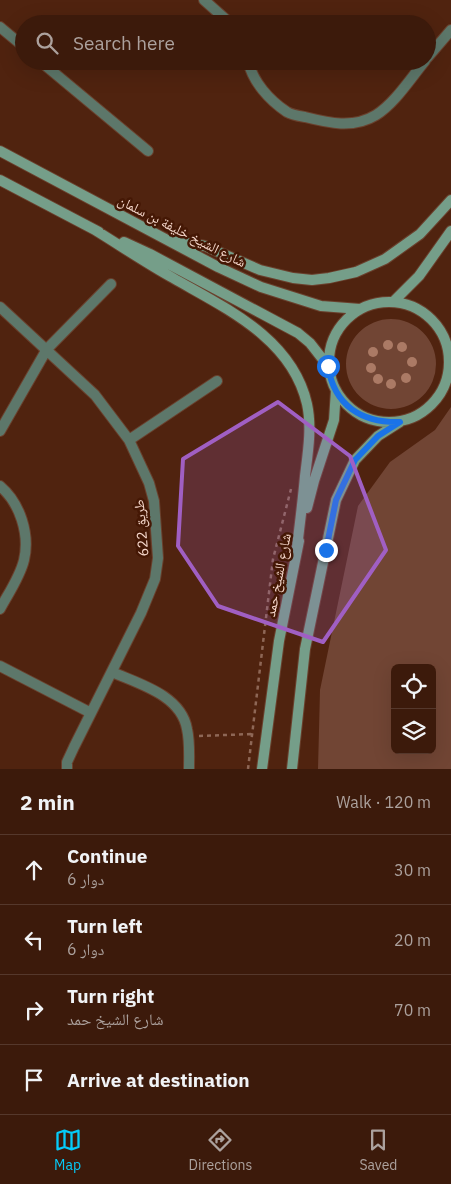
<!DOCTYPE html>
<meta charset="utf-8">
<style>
:root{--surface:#3c1a0b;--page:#472719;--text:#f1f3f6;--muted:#aca19d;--line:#55382c;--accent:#05cbf9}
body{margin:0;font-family:"IBM Plex Sans","Noto Naskh Arabic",sans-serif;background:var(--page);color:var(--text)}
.controls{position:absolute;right:15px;bottom:15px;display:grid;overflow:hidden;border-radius:8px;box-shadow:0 5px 20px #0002}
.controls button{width:45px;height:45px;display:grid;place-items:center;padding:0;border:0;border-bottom:1px solid var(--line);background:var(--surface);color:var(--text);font:25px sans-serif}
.stop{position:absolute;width:15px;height:15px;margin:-11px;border:4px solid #1a73e8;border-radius:50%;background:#fff}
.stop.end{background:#1a73e8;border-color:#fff;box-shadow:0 1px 5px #0008}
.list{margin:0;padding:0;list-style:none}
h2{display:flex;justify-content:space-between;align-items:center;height:65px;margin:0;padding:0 20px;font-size:21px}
h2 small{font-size:16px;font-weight:400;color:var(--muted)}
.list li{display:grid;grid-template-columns:32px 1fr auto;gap:15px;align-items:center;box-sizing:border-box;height:70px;padding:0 20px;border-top:1px solid var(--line)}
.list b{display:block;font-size:19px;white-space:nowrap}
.list p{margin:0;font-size:16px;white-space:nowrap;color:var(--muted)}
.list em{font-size:16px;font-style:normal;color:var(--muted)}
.icon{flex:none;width:28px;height:28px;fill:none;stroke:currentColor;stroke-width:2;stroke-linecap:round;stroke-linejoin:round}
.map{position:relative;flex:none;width:451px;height:769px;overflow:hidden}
.search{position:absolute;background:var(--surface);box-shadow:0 5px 20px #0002;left:15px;right:15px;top:15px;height:55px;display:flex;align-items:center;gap:12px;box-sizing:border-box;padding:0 18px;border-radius:28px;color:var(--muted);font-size:19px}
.sheet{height:345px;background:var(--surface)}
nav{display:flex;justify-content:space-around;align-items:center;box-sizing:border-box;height:70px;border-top:1px solid var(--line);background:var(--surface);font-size:14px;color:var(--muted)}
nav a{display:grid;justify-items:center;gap:2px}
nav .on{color:var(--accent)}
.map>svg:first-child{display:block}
.green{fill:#714534;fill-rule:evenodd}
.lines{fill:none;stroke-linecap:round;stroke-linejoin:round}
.minor-casing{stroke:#6a402d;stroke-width:12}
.secondary-casing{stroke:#6a402d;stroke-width:12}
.path{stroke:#8e6756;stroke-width:2.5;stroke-dasharray:4 4;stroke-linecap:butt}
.minor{stroke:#5d776a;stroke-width:10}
.secondary{stroke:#759e89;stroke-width:10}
.tree{fill:#ab7a65}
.route{stroke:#1a73e8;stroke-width:6}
.marked{fill:#a05fc3;fill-opacity:0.2;stroke:#a05fc3;stroke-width:4;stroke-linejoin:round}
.labels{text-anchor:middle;stroke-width:5;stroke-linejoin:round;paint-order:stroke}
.street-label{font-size:14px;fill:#f5d7cb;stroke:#451805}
</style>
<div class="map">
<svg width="451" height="769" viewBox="0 0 451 769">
<rect width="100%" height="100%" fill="#50230f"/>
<path class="green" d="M346 364a45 45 0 1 1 90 0a45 45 0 1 1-90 0Z
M 451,407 L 451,769 L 318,769 L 320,690 L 358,506 L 390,462 L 435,430 ZM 395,668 L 432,668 L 432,750 L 395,750 Z"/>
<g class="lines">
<defs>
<path id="minor" d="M 204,0 L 231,24
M 0,27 L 24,47
M 427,58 L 451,30
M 40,61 L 148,151
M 248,61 C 253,82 269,100 287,112 C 292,115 299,116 305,117 C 329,123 353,129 376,115 C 395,103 410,79 425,61
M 0,307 L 95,395 L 129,440 L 149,483 L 154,501 L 158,558 L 155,579 L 141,613 L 74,747 L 67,762 L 67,769
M 0,431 L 47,349 L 111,284
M 129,440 L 217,381
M 0,486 C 20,503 30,534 24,560 C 20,577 8,594 0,609
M 0,666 L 91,713
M 112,672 C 139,684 181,695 187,729 C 190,742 189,756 189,769"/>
<path id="secondary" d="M 0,151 L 218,267 L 261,287 L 321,306 L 360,309
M 0,180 L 99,232
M 95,230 C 121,246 146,263 173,278 C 225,308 292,338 307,404 C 312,427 308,452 305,476 C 303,499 300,523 297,547
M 173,240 L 205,246 L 260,270 L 293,278 L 312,280 L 329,278 L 356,272 L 385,259 L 420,234 L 451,200
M 124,242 L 150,254 L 298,333 L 310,343 L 328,366
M329 362a60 60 0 1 1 120 0a60 60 0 1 1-120 0Z
M 393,302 L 419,276 L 451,231
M 307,508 L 314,481 L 334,420 L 336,390
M 262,769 L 279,641 L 299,541
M 292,769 L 305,649 L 336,500 L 355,460 L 378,436 L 400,422"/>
</defs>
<use href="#minor" class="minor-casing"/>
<use href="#secondary" class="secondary-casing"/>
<path class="path" d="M 199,736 L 253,734
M 248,769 L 273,559 L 291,489"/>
<use href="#minor" class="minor"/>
<use href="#secondary" class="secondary"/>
</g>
<g class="tree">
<circle cx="388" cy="345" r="5"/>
<circle cx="402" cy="347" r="5"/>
<circle cx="373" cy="352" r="5"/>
<circle cx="412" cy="362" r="5"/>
<circle cx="371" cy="368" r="5"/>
<circle cx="406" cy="378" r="5"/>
<circle cx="378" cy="379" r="5"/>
<circle cx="391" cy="384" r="5"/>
</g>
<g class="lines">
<path class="route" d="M 326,550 L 336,500 L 355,460 L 378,436 L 400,422 C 362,423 334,406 328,366"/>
</g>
<path class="marked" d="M 278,402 L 350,456 L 386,550 L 323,642 L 218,606 L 178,546 L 183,459 Z"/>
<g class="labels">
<g class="street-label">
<text transform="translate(182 231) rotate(27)" y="5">شارع الشيخ خليفة بن سلمان</text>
<text transform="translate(141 528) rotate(-95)" y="5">طريق 622</text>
<text transform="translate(278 575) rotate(-79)" y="5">شارع الشيخ حمد</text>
</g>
</g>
</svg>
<div class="controls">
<button><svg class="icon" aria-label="locate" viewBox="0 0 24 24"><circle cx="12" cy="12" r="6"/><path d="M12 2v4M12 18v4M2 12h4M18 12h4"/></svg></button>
<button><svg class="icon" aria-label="layers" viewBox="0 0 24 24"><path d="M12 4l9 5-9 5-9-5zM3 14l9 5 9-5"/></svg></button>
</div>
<div class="stop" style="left:328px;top:366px"></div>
<div class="stop end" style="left:326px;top:550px"></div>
<div class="search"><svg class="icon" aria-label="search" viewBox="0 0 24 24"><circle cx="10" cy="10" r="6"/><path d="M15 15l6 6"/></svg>Search here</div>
</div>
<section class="sheet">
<h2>2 min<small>Walk · 120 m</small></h2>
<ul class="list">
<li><svg class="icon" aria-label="ahead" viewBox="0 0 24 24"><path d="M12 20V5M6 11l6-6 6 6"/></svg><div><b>Continue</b><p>دوار 6</p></div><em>30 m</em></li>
<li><svg class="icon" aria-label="left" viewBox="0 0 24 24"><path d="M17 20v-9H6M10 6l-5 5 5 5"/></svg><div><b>Turn left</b><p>دوار 6</p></div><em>20 m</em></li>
<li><svg class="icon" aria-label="right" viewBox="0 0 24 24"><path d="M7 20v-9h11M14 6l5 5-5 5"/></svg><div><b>Turn right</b><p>شارع الشيخ حمد</p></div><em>70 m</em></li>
<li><svg class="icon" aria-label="arrive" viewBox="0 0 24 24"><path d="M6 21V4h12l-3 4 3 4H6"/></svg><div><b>Arrive at destination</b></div></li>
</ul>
</section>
<nav>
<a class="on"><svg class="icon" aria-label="map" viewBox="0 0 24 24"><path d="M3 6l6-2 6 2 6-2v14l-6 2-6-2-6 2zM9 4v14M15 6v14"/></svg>Map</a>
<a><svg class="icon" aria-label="directions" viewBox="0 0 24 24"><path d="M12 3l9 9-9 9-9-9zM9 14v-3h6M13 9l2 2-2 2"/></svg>Directions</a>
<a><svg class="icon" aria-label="saved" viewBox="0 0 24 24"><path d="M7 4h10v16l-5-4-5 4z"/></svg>Saved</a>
</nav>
